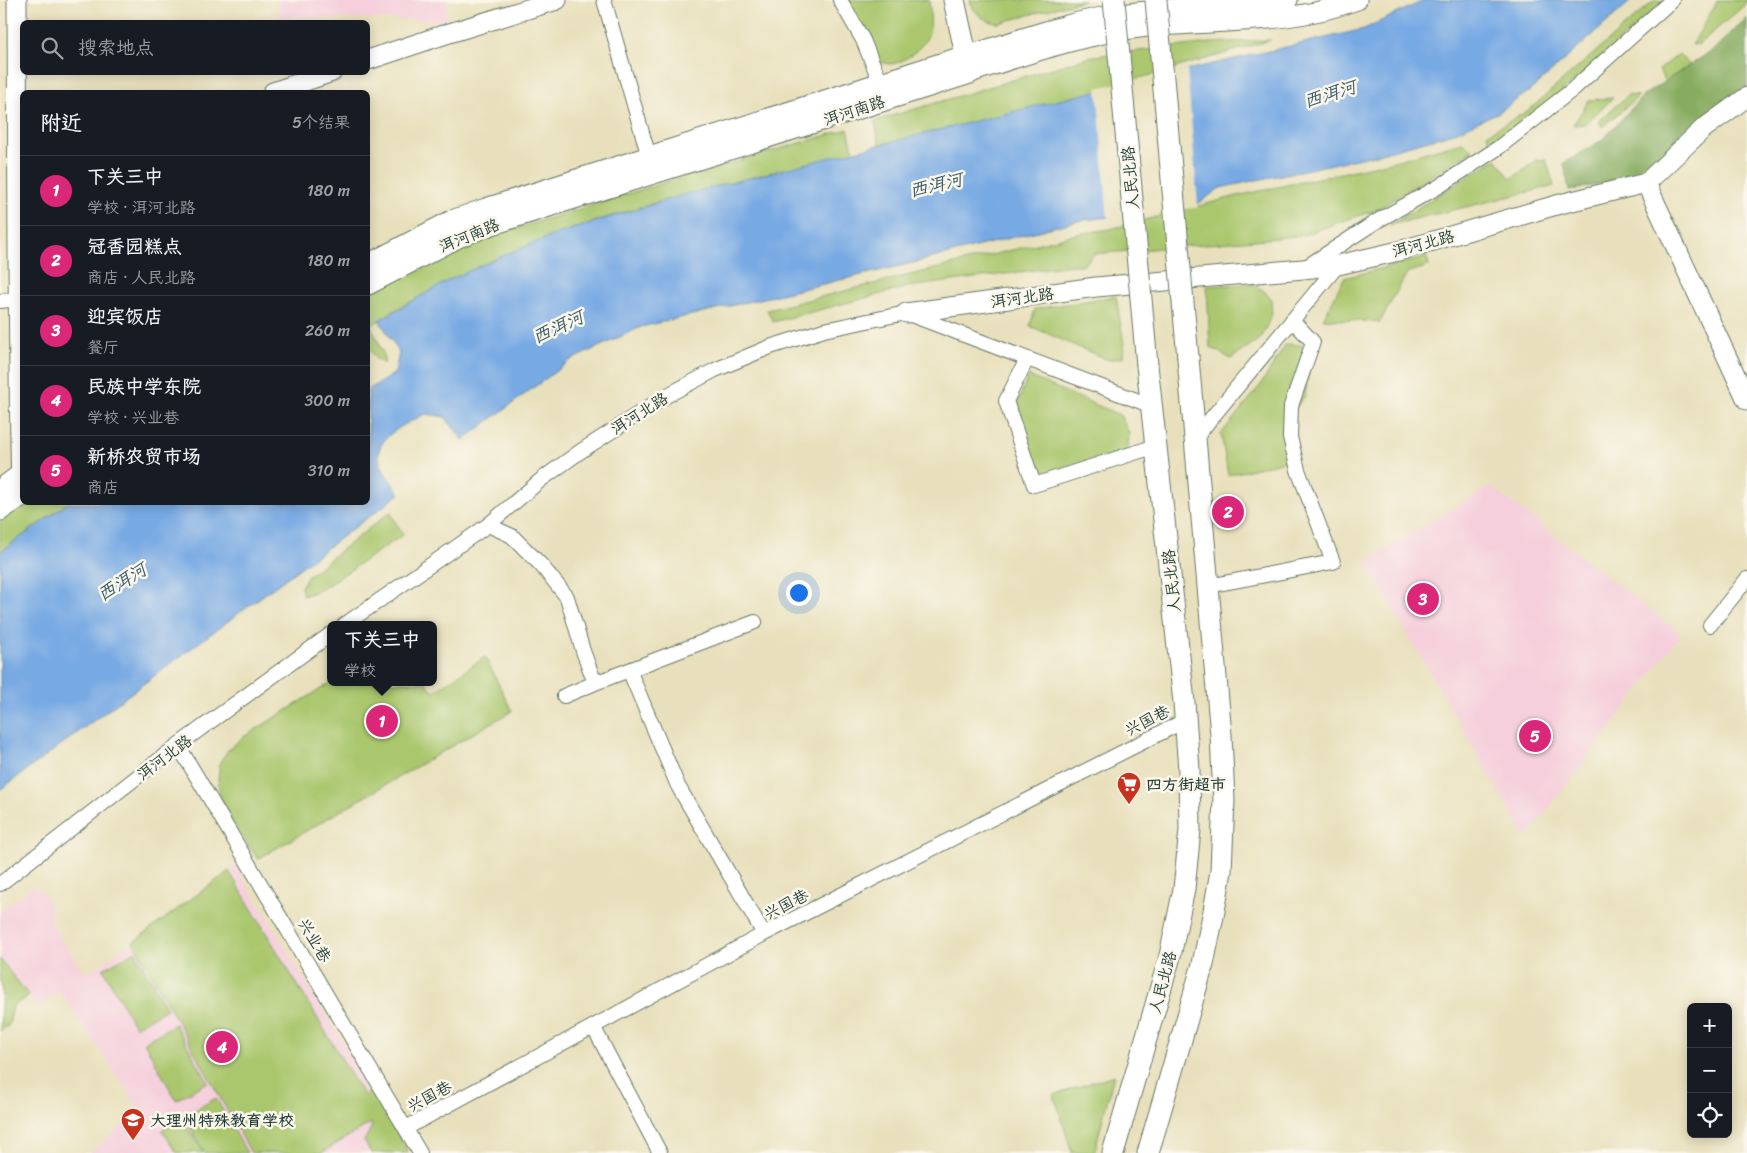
<!DOCTYPE html>
<html lang="zh">
<meta charset="utf-8">
<style>
:root{--surface:#171b24;--page:#20242c;--text:#f1f3f6;--muted:#9ea1a6;--line:#363941;--accent:#db2777}
body{margin:0;font-family:Sriracha,"LXGW WenKai TC",sans-serif;background:var(--page);color:var(--text)}
.controls{position:absolute;right:15px;bottom:15px;display:grid;overflow:hidden;border-radius:8px;box-shadow:0 2px 12px #0003}
.controls button{width:45px;height:45px;display:grid;place-items:center;padding:0;border:0;border-bottom:1px solid var(--line);background:var(--surface);color:var(--text);font:25px sans-serif}
.you{position:absolute;left:798px;top:592px;width:18px;height:18px;margin:-12px;border:4px solid #fff;border-radius:50%;background:#1a73e8;box-shadow:0 0 0 8px #1a73e833}
.badge{display:grid;place-items:center;width:32px;height:32px;border-radius:50%;background:var(--accent);color:#fff;font-size:16px;font-weight:700}
.pin{position:absolute;translate:-50% -50%;border:2px solid #fff;box-shadow:0 1px 5px #0006}
.popup{position:absolute;left:327px;top:621px;width:110px;height:65px;box-sizing:border-box;display:grid;place-content:center;border-radius:8px;background:var(--surface);filter:drop-shadow(0 1px 4px #0005);font-size:16px;white-space:nowrap;color:var(--muted)}
.popup b{font-size:19px;color:var(--text)}
.popup::after{content:'';position:absolute;left:50%;top:100%;margin-left:-10px;border:10px solid transparent;border-top-color:var(--surface)}
.list{margin:0;padding:0;list-style:none}
h2{display:flex;justify-content:space-between;align-items:center;height:65px;margin:0;padding:0 20px;font-size:21px}
h2 small{font-size:16px;font-weight:400;color:var(--muted)}
.list li{display:grid;grid-template-columns:32px 1fr auto;gap:15px;align-items:center;box-sizing:border-box;height:70px;padding:0 20px;border-top:1px solid var(--line)}
.list b{display:block;font-size:19px;white-space:nowrap}
.list p{margin:0;font-size:16px;white-space:nowrap;color:var(--muted)}
.list em{font-size:16px;font-style:normal;color:var(--muted)}
.icon{flex:none;width:28px;height:28px;fill:none;stroke:currentColor;stroke-width:2;stroke-linecap:round;stroke-linejoin:round}
.map{position:relative;flex:none;width:1747px;height:1153px;overflow:hidden}
.search{position:absolute;background:var(--surface);box-shadow:0 2px 12px #0003;left:20px;top:20px;width:350px;height:55px;display:flex;align-items:center;gap:12px;box-sizing:border-box;padding:0 18px;border-radius:8px;color:var(--muted);font-size:19px}
.panel{position:absolute;background:var(--surface);box-shadow:0 2px 12px #0003;left:20px;top:90px;width:350px;height:415px;border-radius:8px}
.map>svg:first-child{display:block}
.built{fill:#f5cfdc}
.green{fill:#aac76e;stroke:#648251}
.forest{fill:#87ac61;stroke:#53744a}
.water{fill:#77a9e3;stroke:#4b738c}
.pier{fill:#e8e0bc}
.lines{fill:none;stroke-linecap:round;stroke-linejoin:round}
.street-casing{stroke:#657664;stroke-width:16}
.secondary-casing{stroke:#657664;stroke-width:21}
.primary-casing{stroke:#657664;stroke-width:23}
.street{stroke:#fff;stroke-width:14}
.secondary{stroke:#fff;stroke-width:19}
.primary{stroke:#fff;stroke-width:21}
.primary-bridge-casing{stroke:#657664;stroke-width:23;stroke-linecap:butt}
.primary-bridge{stroke:#fff;stroke-width:21}
.labels{text-anchor:middle;stroke-width:5;stroke-linejoin:round;paint-order:stroke}
.street-label{font-size:16px;fill:#1f3d34;stroke:#fbf7ec}
.poi-label{font-size:16px;font-weight:bold;fill:#1f3d34;stroke:#fbf7ec;text-anchor:start}
.water-label{font-size:18px;font-style:italic;fill:#395d69;stroke:#fbf7ec}
</style>
<div class="map">
<svg width="1747" height="1153" viewBox="0 0 1747 1153">
<rect width="100%" height="100%" fill="#fbf7ec"/>
<filter id="ink" filterUnits="userSpaceOnUse"><feTurbulence type="fractalNoise" baseFrequency=".02" numOctaves="2"/><feDisplacementMap in="SourceGraphic" scale="10" xChannelSelector="R" yChannelSelector="G"/><feConvolveMatrix kernelMatrix="1 2 1 2 8 2 1 2 1" color-interpolation-filters="sRGB"/></filter>
<filter id="wash" filterUnits="userSpaceOnUse"><feTurbulence type="fractalNoise" baseFrequency=".0096" numOctaves="4" result="noise"/><feDisplacementMap in="SourceGraphic" scale="20" xChannelSelector="R" yChannelSelector="G"/><feGaussianBlur stdDeviation="1.12" result="paint"/><feColorMatrix in="noise" values="0 0 0 0 0 0 0 0 0 0 0 0 0 0 0 0 0 1.4 0 .05"/><feComposite in="paint" operator="in"/></filter>
<g filter="url(#wash)">
<rect width="100%" height="100%" fill="#e8e0bc"/>
<path class="built" d="M 279,0 L 447,0 L 447,20 L 279,18 Z
M 1490,486 L 1681,634 L 1526,838 L 1365,561 Z
M 236,867 L 371,1088 L 409,1153 L 90,1153 L 118,1129 L 142,1113 L 60,991 L 37,1007 L 0,959 L 0,911 L 35,885 L 50,904 L 51,924 L 86,975 L 133,942 Z"/>
<path class="green" d="M 845,0 L 929,0 C 930,11 932,25 928,36 C 922,48 904,63 891,64 C 887,64 883,62 879,62 Z
M 970,0 L 1085,0 L 999,23 C 987,23 972,13 970,0 Z
M 1655,0 L 1665,0 L 1541,110 L 1492,145 L 1487,134 L 1529,110 Z
M 1718,0 L 1747,0 L 1747,3 L 1699,44 L 1692,45 Z
M 1271,40 L 1096,91 L 879,145 L 875,121 L 1093,56 L 1210,43 Z
M 1679,54 L 1690,65 L 1665,82 L 1659,70 Z
M 1628,95 L 1639,96 L 1602,127 L 1599,121 Z
M 1613,98 L 1585,124 L 1573,125 L 1589,100 Z
M 848,129 L 854,152 C 711,188 556,220 427,293 C 408,303 388,313 371,326 L 384,355 L 384,364 L 376,359 L 368,346 L 368,292 L 460,246 L 656,185 Z
M 1462,142 L 1473,150 L 1378,209 L 1300,236 L 1094,254 L 1084,265 L 1072,265 L 908,287 L 773,322 L 767,310 L 1077,234 L 1110,229 L 1237,196 L 1391,162 Z
M 1496,159 L 1511,179 L 1537,160 L 1546,159 L 1554,186 L 1390,225 Z
M 1427,257 L 1429,266 L 1407,273 L 1380,322 L 1323,319 L 1344,278 Z
M 1254,284 L 1264,291 L 1271,299 L 1272,313 L 1262,337 L 1231,359 L 1210,347 L 1207,286 Z
M 1116,296 L 1124,344 L 1123,357 L 1108,360 L 1030,326 L 1035,309 Z
M 1286,344 L 1301,345 L 1311,353 L 1305,396 L 1286,419 L 1286,461 L 1228,475 L 1221,434 L 1260,386 Z
M 1028,376 L 1120,415 L 1129,433 L 1128,450 L 1036,481 L 1013,415 Z
M 27,503 L 68,503 L 0,552 L 0,521 Z
M 390,512 L 403,535 L 320,590 L 303,596 L 301,587 L 308,576 Z
M 485,657 L 512,711 L 258,859 L 228,815 L 220,796 L 218,779 L 220,762 L 228,750 L 242,738 L 332,682 L 426,682 L 433,692 Z
M 229,871 L 364,1096 L 371,1088 L 409,1153 L 371,1153 L 364,1141 L 372,1126 L 371,1123 L 321,1153 L 251,1153 L 133,942 Z
M 135,951 L 167,1009 L 135,1027 L 103,969 Z
M 0,959 L 29,996 L 13,1006 L 9,1025 L 0,1031 L 2,987 L 0,977 Z
M 175,1024 L 208,1082 L 176,1100 L 144,1042 Z
M 1114,1075 L 1094,1153 L 1072,1153 L 1054,1095 Z
M 216,1098 L 247,1153 L 205,1153 L 184,1116 Z
M 181,1118 L 204,1152 L 203,1153 L 177,1153 L 162,1130 Z"/>
<path class="forest" d="M 1747,18 L 1747,90 L 1641,174 L 1569,191 L 1564,163 L 1602,140 L 1644,95 L 1713,50 Z"/>
<path class="water" d="M 1425,0 L 1632,0 L 1531,90 L 1499,112 L 1451,134 L 1370,156 L 1220,188 L 1195,206 L 1077,221 L 917,262 L 641,327 L 571,360 L 463,440 L 445,417 L 425,414 C 407,424 369,438 381,465 C 385,475 394,485 400,494 L 0,790 L 0,552 L 68,503 L 368,502 L 368,390 L 395,373 L 399,352 L 379,320 L 449,280 L 504,255 L 559,233 L 686,194 L 879,145 L 1096,91 L 1364,29 Z"/>
<path class="pier" d="M 1187,68 L 1198,207 L 1195,208 L 1108,219 L 1097,88 Z"/>
</g>
<g filter="url(#ink)">
<g class="lines">
<defs>
<path id="street" d="M 604,0 L 649,157
M 840,0 L 863,40 L 881,84
M 1306,267 L 1377,221 L 1438,187 L 1498,148 L 1571,91 L 1672,0
M 0,301 L 17,299
M 1027,359 L 1006,401 L 1034,485 L 1156,446
M 1195,438 L 1338,265
M 488,525 L 512,536 L 541,565 L 567,597 L 583,651 L 595,683
M 1208,586 L 1333,562 L 1298,470 L 1290,437 L 1291,406 L 1313,342 L 1292,320
M 344,625 L 488,525 L 542,479 L 581,451 L 666,396 L 715,370 L 770,347 L 824,330 L 906,313 L 1152,406
M 1710,625 L 1747,579
M 629,670 L 678,786 L 764,934
M 564,696 L 595,683 L 755,622
M 178,745 L 420,1153
M 0,884 L 178,745 L 331,634
M 594,1028 L 660,1153
M 406,1128 L 764,934 L 1186,720"/>
<path id="secondary" d="M 17,0 C 18,163 17,326 21,489
M 966,56 C 1015,41 1063,23 1113,15 C 1171,6 1230,7 1288,0
M 368,60 L 443,35 L 557,0
M 970,73 C 1025,55 1081,35 1139,28 C 1212,20 1288,26 1357,0
M 273,92 L 332,72
M 1646,183 L 1747,400
M 906,313 L 1096,287 L 1303,269 L 1338,265 L 1399,251 L 1560,204 L 1646,183 L 1703,129 L 1747,97"/>
<path id="primary" d="M 368,265 L 452,221 L 486,209 L 966,56
M 368,284 L 458,237 L 492,224 L 970,73 L 954,0
M 0,490 L 22,474
M 0,510 L 22,495
M 1113,1153 L 1170,956 L 1184,889 L 1190,830 L 1189,770 L 1184,702 L 1147,365
M 1148,1153 L 1203,964 L 1214,911 L 1221,871 L 1222,847 L 1224,800 L 1221,735 L 1188,358"/>
</defs>
<use href="#street" class="street-casing"/>
<use href="#secondary" class="secondary-casing"/>
<use href="#primary" class="primary-casing"/>
<use href="#street" class="street"/>
<use href="#secondary" class="secondary"/>
<use href="#primary" class="primary"/>
<defs>
<path id="primary-bridge" d="M 1114,0 L 1147,365
M 1156,0 L 1188,358"/>
</defs>
<use href="#primary-bridge" class="primary-bridge-casing"/>
<use href="#primary-bridge" class="primary-bridge"/>
</g>
</g>
<defs>
<symbol id="supermarket-pin" viewBox="-11 -11 22 30"><path d="M0 17L-7.5 6A9.5 9.5 0 1 1 7.5 6Z" fill="#c8321e" stroke="#fbf7ec"/><path d="M-6-5.5h2.5l.6 2H6L4.5 2H-2.5L-4.4-4H-6ZM-1.5 3.2a1.3 1.3 0 1 0 .1 0ZM3 3.2a1.3 1.3 0 1 0 .1 0Z" fill="#fff"/></symbol>
<symbol id="school-pin" viewBox="-11 -11 22 30"><path d="M0 17L-7.5 6A9.5 9.5 0 1 1 7.5 6Z" fill="#c8321e" stroke="#fbf7ec"/><path d="M0-5L7-2L0 1L-7-2ZM-4 1L0 2.5L4 1V4Q0 6-4 4Z" fill="#fff"/></symbol>
</defs>
<g fill-rule="evenodd">
<use href="#supermarket-pin" x="1115" y="770" width="28" height="38"/>
<use href="#school-pin" x="119" y="1106" width="28" height="38"/>
</g>
<g class="labels">
<g class="street-label">
<text transform="translate(854 110) rotate(-18)" y="6">洱河南路</text>
<text transform="translate(1130 178) rotate(-95)" y="6">人民北路</text>
<text transform="translate(469 235) rotate(-22)" y="6">洱河南路</text>
<text transform="translate(1423 243) rotate(-15)" y="6">洱河北路</text>
<text transform="translate(1022 297) rotate(-8)" y="6">洱河北路</text>
<text transform="translate(639 413) rotate(-32)" y="6">洱河北路</text>
<text transform="translate(1171 581) rotate(-96)" y="6">人民北路</text>
<text transform="translate(1147 720) rotate(-27)" y="6">兴国巷</text>
<text transform="translate(164 757) rotate(-37)" y="6">洱河北路</text>
<text transform="translate(786 904) rotate(-27)" y="6">兴国巷</text>
<text transform="translate(315 940) rotate(59)" y="6">兴业巷</text>
<text transform="translate(1162 982) rotate(-75)" y="6">人民北路</text>
<text transform="translate(429 1096) rotate(-28)" y="6">兴国巷</text>
</g>
<g class="poi-label">
<text x="1146" y="790">四方街超市</text>
<text x="150" y="1126">大理州特殊教育学校</text>
</g>
<g class="water-label">
<text transform="translate(1330 94) rotate(-17)" y="6">西洱河</text>
<text transform="translate(936 185) rotate(-13)" y="6">西洱河</text>
<text transform="translate(558 327) rotate(-25)" y="6">西洱河</text>
<text transform="translate(122 582) rotate(-32)" y="6">西洱河</text>
</g>
</g>
</svg>
<div class="controls">
<button>+</button>
<button>−</button>
<button><svg class="icon" aria-label="locate" viewBox="0 0 24 24"><circle cx="12" cy="12" r="6"/><path d="M12 2v4M12 18v4M2 12h4M18 12h4"/></svg></button>
</div>
<div class="you"></div>
<div class="pin badge" style="left:382px;top:721px">1</div>
<div class="popup"><b>下关三中</b>学校</div>
<div class="pin badge" style="left:1228px;top:512px">2</div>
<div class="pin badge" style="left:1423px;top:599px">3</div>
<div class="pin badge" style="left:222px;top:1047px">4</div>
<div class="pin badge" style="left:1535px;top:736px">5</div>
<div class="search"><svg class="icon" aria-label="search" viewBox="0 0 24 24"><circle cx="10" cy="10" r="6"/><path d="M15 15l6 6"/></svg>搜索地点</div>
<section class="panel">
<h2>附近<small>5个结果</small></h2>
<ul class="list">
<li><span class="badge">1</span><div><b>下关三中</b><p>学校 · 洱河北路</p></div><em>180 m</em></li>
<li><span class="badge">2</span><div><b>冠香园糕点</b><p>商店 · 人民北路</p></div><em>180 m</em></li>
<li><span class="badge">3</span><div><b>迎宾饭店</b><p>餐厅</p></div><em>260 m</em></li>
<li><span class="badge">4</span><div><b>民族中学东院</b><p>学校 · 兴业巷</p></div><em>300 m</em></li>
<li><span class="badge">5</span><div><b>新桥农贸市场</b><p>商店</p></div><em>310 m</em></li>
</ul>
</section>
</div>
